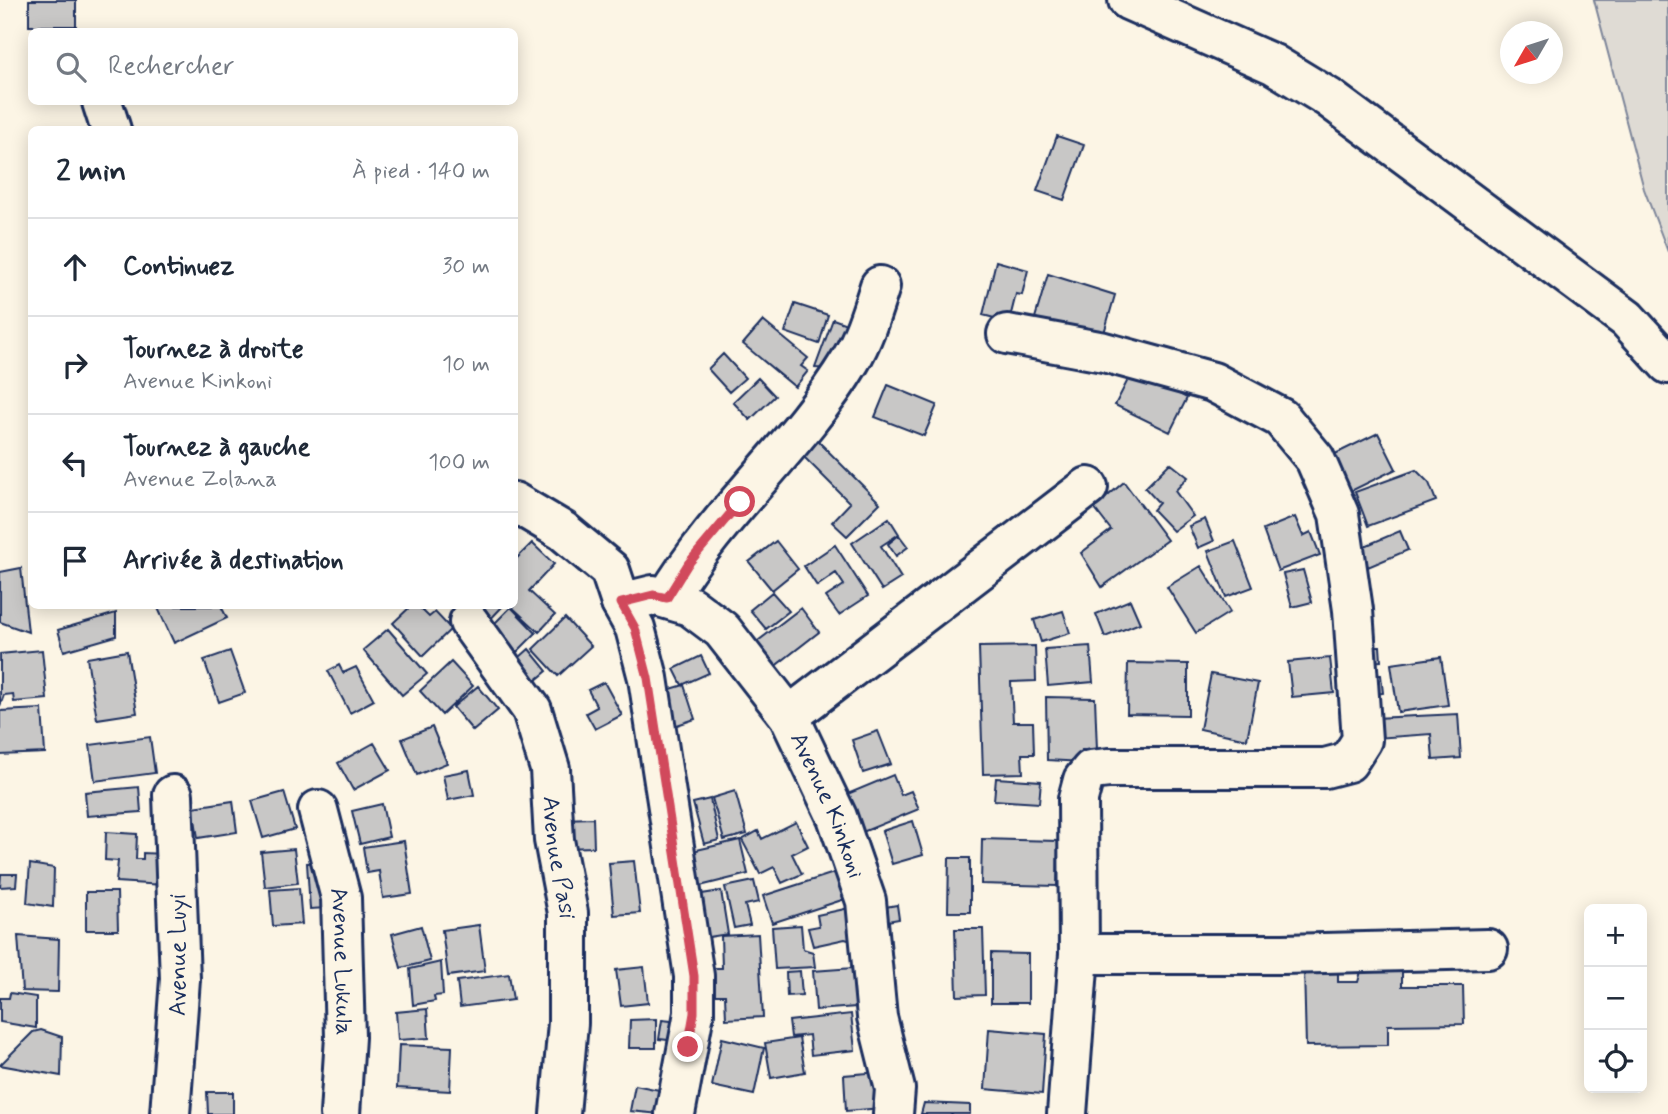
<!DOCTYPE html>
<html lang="fr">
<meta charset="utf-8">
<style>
:root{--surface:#fff;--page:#f6f6f7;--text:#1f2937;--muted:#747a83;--line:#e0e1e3}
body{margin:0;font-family:Mynerve,sans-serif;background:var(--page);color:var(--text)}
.controls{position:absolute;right:21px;bottom:21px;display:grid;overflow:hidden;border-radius:10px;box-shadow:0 4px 18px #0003}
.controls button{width:63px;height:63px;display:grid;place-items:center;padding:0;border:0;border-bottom:2px solid var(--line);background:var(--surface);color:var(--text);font:35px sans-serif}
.compass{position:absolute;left:1500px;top:21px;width:63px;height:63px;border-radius:50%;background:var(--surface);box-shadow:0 4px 18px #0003;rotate:231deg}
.stop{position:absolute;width:21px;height:21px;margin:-16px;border:5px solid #d1495b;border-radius:50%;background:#fff}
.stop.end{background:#d1495b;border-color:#fff;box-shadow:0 2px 7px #0008}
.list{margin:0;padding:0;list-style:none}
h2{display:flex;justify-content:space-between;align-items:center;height:91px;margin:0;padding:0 28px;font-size:30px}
h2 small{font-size:23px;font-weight:400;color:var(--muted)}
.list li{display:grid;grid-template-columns:46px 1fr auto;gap:21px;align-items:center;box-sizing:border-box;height:98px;padding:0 28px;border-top:2px solid var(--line)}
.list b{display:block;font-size:26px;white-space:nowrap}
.list p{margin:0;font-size:23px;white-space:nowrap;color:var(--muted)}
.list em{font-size:23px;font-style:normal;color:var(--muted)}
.icon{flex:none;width:38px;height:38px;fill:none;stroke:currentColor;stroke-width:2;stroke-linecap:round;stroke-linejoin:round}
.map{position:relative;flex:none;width:1668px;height:1114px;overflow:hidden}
.search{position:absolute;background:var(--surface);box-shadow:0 4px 18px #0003;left:28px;top:28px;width:490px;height:77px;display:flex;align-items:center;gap:18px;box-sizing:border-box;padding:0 24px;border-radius:10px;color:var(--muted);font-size:26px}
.panel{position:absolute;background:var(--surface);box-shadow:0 4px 18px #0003;left:28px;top:126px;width:490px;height:483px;border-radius:10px}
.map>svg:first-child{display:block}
.green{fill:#dfdbd4;stroke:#7d8599;stroke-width:2}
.building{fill:#c8c7c6;stroke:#1b2f5e;stroke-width:2}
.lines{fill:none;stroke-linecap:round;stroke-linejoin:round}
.minor-casing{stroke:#1b2f5e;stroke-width:44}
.minor{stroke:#fcf5e5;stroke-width:38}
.route{stroke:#d1495b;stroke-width:9}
.labels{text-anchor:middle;stroke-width:6;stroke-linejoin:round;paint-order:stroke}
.street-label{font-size:24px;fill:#1b2f5e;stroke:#fcf5e5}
</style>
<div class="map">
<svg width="1668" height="1114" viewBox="0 0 1668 1114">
<rect width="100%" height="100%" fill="#fcf5e5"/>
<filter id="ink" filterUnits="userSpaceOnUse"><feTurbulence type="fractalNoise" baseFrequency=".0143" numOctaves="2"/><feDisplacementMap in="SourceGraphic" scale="14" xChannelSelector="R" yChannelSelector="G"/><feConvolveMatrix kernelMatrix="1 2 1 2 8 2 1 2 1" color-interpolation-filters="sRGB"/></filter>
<g filter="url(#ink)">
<path class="green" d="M 1594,0 L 1668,0 L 1668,252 L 1644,189 Z"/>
<path class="building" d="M 29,0 L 76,0 L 76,26 L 29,26 Z
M 1057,136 L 1084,145 L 1064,200 L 1037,191 Z
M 996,261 L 1028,270 L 1022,295 L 1016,294 L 1009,322 L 983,315 Z
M 1048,274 L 1115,295 L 1102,340 L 1035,318 Z
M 795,304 L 828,315 L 819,344 L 785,332 Z
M 833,319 L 852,326 L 837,369 L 815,368 Z
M 763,321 L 808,358 L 801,366 L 808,371 L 795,387 L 743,344 Z
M 723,354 L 745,378 L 729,392 L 708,369 Z
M 1133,370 L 1187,398 L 1170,432 L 1115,405 Z
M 758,378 L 775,396 L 750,420 L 733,402 Z
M 888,385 L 937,405 L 924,436 L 875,417 Z
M 1378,433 L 1396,469 L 1351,491 L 1333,455 Z
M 813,436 L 880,503 L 847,536 L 832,522 L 850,503 L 798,451 Z
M 1170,463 L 1188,477 L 1175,491 L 1193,516 L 1173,531 L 1153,510 L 1159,503 L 1145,488 Z
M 1416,470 L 1429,483 L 1436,501 L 1368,526 L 1355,492 Z
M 1124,482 L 1167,540 L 1102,587 L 1081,553 L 1111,530 L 1094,508 Z
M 1295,517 L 1303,536 L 1311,532 L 1320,555 L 1278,571 L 1263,530 Z
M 889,518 L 899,534 L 881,546 L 901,578 L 882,590 L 852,543 Z
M 1205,519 L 1214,541 L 1198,548 L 1189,526 Z
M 1400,531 L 1408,550 L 1368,567 L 1360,548 Z
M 899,535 L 908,547 L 896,556 L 888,544 Z
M 776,541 L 798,569 L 772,590 L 749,562 Z
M 1235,541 L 1253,587 L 1226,597 L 1208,551 Z
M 532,543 L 554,564 L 529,591 L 555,615 L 539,632 L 511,606 L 514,606 L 514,561 Z
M 835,545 L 868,596 L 839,615 L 826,597 L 844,585 L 836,573 L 817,586 L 804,566 Z
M 1201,566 L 1230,612 L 1196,633 L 1167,587 Z
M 21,568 L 28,632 L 0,622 L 0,572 Z
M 1303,570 L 1312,602 L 1292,607 L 1283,574 Z
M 772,592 L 789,611 L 766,629 L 750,610 Z
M 1130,600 L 1140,623 L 1105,637 L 1096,614 Z
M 157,606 L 221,606 L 227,618 L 174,643 Z
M 411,606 L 418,606 L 429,617 L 435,612 L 451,629 L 423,656 L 393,623 Z
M 461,606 L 503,606 L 483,627 Z
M 511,607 L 536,633 L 516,653 L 491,627 Z
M 801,608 L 819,632 L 765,674 L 746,650 Z
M 1063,611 L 1070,633 L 1041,642 L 1034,620 Z
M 116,613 L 116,636 L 64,651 L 58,630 Z
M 565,618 L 591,646 L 558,676 L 533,649 Z
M 388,629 L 427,674 L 402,695 L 363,650 Z
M 1035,646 L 1036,681 L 1011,682 L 1013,722 L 1033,722 L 1034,754 L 1022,754 L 1023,773 L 983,774 L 979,647 Z
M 1090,646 L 1093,682 L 1048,686 L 1045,649 Z
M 1364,646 L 1380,646 L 1381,661 L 1364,662 Z
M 529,649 L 547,671 L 530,685 L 512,664 Z
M 42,650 L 47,699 L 14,702 L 13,694 L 4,695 L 0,706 L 0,654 Z
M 127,651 L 137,713 L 97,719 L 87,658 Z
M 230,651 L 245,693 L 219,702 L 204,660 Z
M 701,656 L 709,673 L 682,685 L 674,669 Z
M 1441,657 L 1448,705 L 1398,712 L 1391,664 Z
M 1330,658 L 1334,693 L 1292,697 L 1288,662 Z
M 451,662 L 473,686 L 442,715 L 420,691 Z
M 1128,663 L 1188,664 L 1188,715 L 1127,714 Z
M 339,665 L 343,673 L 356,667 L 374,700 L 350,713 L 328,671 Z
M 1211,674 L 1258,683 L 1247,739 L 1200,729 Z
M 1366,675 L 1381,675 L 1383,693 L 1367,695 Z
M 604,682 L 622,715 L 595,729 L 586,713 L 597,707 L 588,690 Z
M 684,685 L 695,719 L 665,729 L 654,694 Z
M 478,686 L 498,710 L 473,731 L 453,707 Z
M 1046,697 L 1095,698 L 1097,750 L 1082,750 L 1083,762 L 1047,760 Z
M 42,709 L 45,753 L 0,755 L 0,711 Z
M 1458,714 L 1461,758 L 1433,760 L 1431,734 L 1376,738 L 1375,718 Z
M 432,727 L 447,763 L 417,775 L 402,739 Z
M 878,731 L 891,764 L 863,773 L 852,740 Z
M 150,737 L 155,773 L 95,781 L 90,745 Z
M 374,743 L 390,770 L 353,790 L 338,763 Z
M 469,770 L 474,795 L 448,800 L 443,775 Z
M 893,775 L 901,795 L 911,791 L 919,809 L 848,838 L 833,800 Z
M 996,778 L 1041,781 L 1039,803 L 994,800 Z
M 139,787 L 141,812 L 87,816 L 85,792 Z
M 735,791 L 747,834 L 724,840 L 712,798 Z
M 284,792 L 295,829 L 263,838 L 252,801 Z
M 710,799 L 719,840 L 704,844 L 693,803 Z
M 233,801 L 237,832 L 198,838 L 193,807 Z
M 382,804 L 389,837 L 360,844 L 352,811 Z
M 593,818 L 594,847 L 563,848 L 562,819 Z
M 913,821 L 923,855 L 892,864 L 882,831 Z
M 796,822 L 808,846 L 792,854 L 802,874 L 782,883 L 774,867 L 760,874 L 742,840 L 758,831 L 762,839 Z
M 106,832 L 137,834 L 136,859 L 143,859 L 143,853 L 164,854 L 163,885 L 116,882 L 118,861 L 105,860 Z
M 982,839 L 1058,841 L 1057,886 L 981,884 Z
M 740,840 L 748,874 L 696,887 L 688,852 Z
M 404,841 L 412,894 L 383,898 L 379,871 L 367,873 L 363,847 Z
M 294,849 L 298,883 L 265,887 L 261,852 Z
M 949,858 L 970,858 L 970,912 L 948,912 Z
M 634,861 L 640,913 L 614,915 L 609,863 Z
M 323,862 L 327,908 L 310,909 L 307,863 Z
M 30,864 L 54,868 L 53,907 L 27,903 Z
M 840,871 L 848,898 L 772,923 L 763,896 Z
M 1,874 L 17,874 L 16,886 L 0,887 Z
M 754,881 L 759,902 L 745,905 L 750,925 L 734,928 L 725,887 Z
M 299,888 L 302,924 L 273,926 L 270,890 Z
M 721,891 L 728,934 L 696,939 L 689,896 Z
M 86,892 L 117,892 L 118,930 L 86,930 Z
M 897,905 L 899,919 L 876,923 L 874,909 Z
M 854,907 L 862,944 L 845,939 L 813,946 L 808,928 L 819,926 L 817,915 Z
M 479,925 L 485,971 L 448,976 L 442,930 Z
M 801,925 L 803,949 L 813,952 L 815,967 L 775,969 L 772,927 Z
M 421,926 L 430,961 L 401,968 L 392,934 Z
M 955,929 L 983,929 L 985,995 L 957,996 Z
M 758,934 L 763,1017 L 726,1019 L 725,995 L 711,995 L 710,968 L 722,968 L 721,936 Z
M 18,936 L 59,939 L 58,992 L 22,991 Z
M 991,953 L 1028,954 L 1028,1003 L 991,1003 Z
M 441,962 L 443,995 L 434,996 L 435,1001 L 413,1005 L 410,969 Z
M 644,967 L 648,1003 L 621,1006 L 616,970 Z
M 853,968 L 856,1007 L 816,1010 L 813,971 Z
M 1362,968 L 1402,968 L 1402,986 L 1463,986 L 1464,1024 L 1388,1025 L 1388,1045 L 1306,1046 L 1304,969 L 1338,969 L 1338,982 L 1358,982 Z
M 800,971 L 802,995 L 787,996 L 786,972 Z
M 509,974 L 513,1000 L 460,1007 L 457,981 Z
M 10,993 L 36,997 L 36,1028 L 0,1022 L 0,998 L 9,998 Z
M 427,1009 L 429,1038 L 398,1040 L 396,1012 Z
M 851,1014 L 855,1050 L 811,1055 L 809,1035 L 791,1037 L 789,1021 Z
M 656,1019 L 656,1048 L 629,1048 L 630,1020 Z
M 662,1020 L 680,1022 L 678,1041 L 659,1039 Z
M 989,1029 L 1046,1034 L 1042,1094 L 985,1089 Z
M 41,1030 L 62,1037 L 61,1076 L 0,1065 L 33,1032 Z
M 722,1038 L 764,1048 L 754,1095 L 712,1086 Z
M 799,1038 L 805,1072 L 771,1078 L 765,1043 Z
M 399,1045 L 452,1047 L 450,1091 L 397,1088 Z
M 880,1072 L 882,1108 L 846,1111 L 844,1075 Z
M 635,1085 L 664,1091 L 660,1114 L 630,1111 Z
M 207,1092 L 233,1092 L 233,1114 L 208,1114 Z
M 924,1103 L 970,1105 L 970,1114 L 921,1114 Z"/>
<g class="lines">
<defs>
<g id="minor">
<path d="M 1128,0 L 1273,64 L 1329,98 L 1627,319 L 1668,364"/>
<path d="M 102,102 L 111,130"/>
<path d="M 1007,334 L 1104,352 L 1213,382 L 1281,418 L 1315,459 L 1339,514 L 1353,610 L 1362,740 L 1348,762 L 1325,768 L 1109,768 L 1091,770 L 1083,780 L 1078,799 L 1079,954 L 1067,1114"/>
<path d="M 514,502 L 563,531 L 610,570 L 621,603 L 635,628 L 648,678 L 694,976 L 694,1013 L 675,1114"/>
<path d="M 667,598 C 718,512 798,447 850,361 C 864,338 872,311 880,286"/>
<path id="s1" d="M 621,603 L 653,595 L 690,606 L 722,630 L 789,716 L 837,817 L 866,901 L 877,1017 L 895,1089 L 893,1114"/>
<path id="s2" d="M 469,622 L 532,710 L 550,769 L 554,840 L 568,913 L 568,1023 L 560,1114"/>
<path d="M 789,716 L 1088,487"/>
<path id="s3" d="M 318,810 L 341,898 L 345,1037 L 340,1114"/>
<path d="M 1079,954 L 1283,954 L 1488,949"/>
<path d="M 170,1114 L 180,979 L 173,795"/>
</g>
</defs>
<use href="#minor" class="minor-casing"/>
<use href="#minor" class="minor"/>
</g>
</g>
<g class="lines" filter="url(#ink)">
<path class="route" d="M 688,1047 L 694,1013 L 694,976 L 648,678 L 635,628 L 621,603 L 653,595 L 667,598 L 688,564 L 740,502"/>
</g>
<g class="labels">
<g class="street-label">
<text dy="8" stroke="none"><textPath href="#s1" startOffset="318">Avenue Kinkoni</textPath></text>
<text dy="8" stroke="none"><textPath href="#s2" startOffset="259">Avenue Pasi</textPath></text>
<text transform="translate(177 955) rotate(-90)" y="8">Avenue Luyi</text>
<text dy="8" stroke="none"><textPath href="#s3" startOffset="154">Avenue Lukula</textPath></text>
</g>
</g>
</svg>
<div class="controls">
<button>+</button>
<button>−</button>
<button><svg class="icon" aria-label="locate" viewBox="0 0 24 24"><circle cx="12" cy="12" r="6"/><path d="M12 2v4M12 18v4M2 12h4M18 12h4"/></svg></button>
</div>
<svg class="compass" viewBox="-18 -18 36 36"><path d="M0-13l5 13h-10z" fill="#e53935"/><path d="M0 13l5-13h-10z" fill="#747a83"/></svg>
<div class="stop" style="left:740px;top:502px"></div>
<div class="stop end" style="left:688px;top:1047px"></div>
<div class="search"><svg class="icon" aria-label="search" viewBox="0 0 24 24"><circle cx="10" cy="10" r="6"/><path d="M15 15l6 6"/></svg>Rechercher</div>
<section class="panel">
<h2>2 min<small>À pied · 140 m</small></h2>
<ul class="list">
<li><svg class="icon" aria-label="ahead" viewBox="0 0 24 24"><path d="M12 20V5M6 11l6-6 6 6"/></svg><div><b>Continuez</b></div><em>30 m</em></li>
<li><svg class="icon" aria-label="right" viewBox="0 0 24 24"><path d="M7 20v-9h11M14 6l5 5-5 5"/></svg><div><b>Tournez à droite</b><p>Avenue Kinkoni</p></div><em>10 m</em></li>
<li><svg class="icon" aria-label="left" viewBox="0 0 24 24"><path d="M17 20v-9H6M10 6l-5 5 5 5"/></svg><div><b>Tournez à gauche</b><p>Avenue Zolana</p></div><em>100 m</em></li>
<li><svg class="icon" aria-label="arrive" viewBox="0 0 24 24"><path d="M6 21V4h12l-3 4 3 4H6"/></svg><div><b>Arrivée à destination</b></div></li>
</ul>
</section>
</div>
